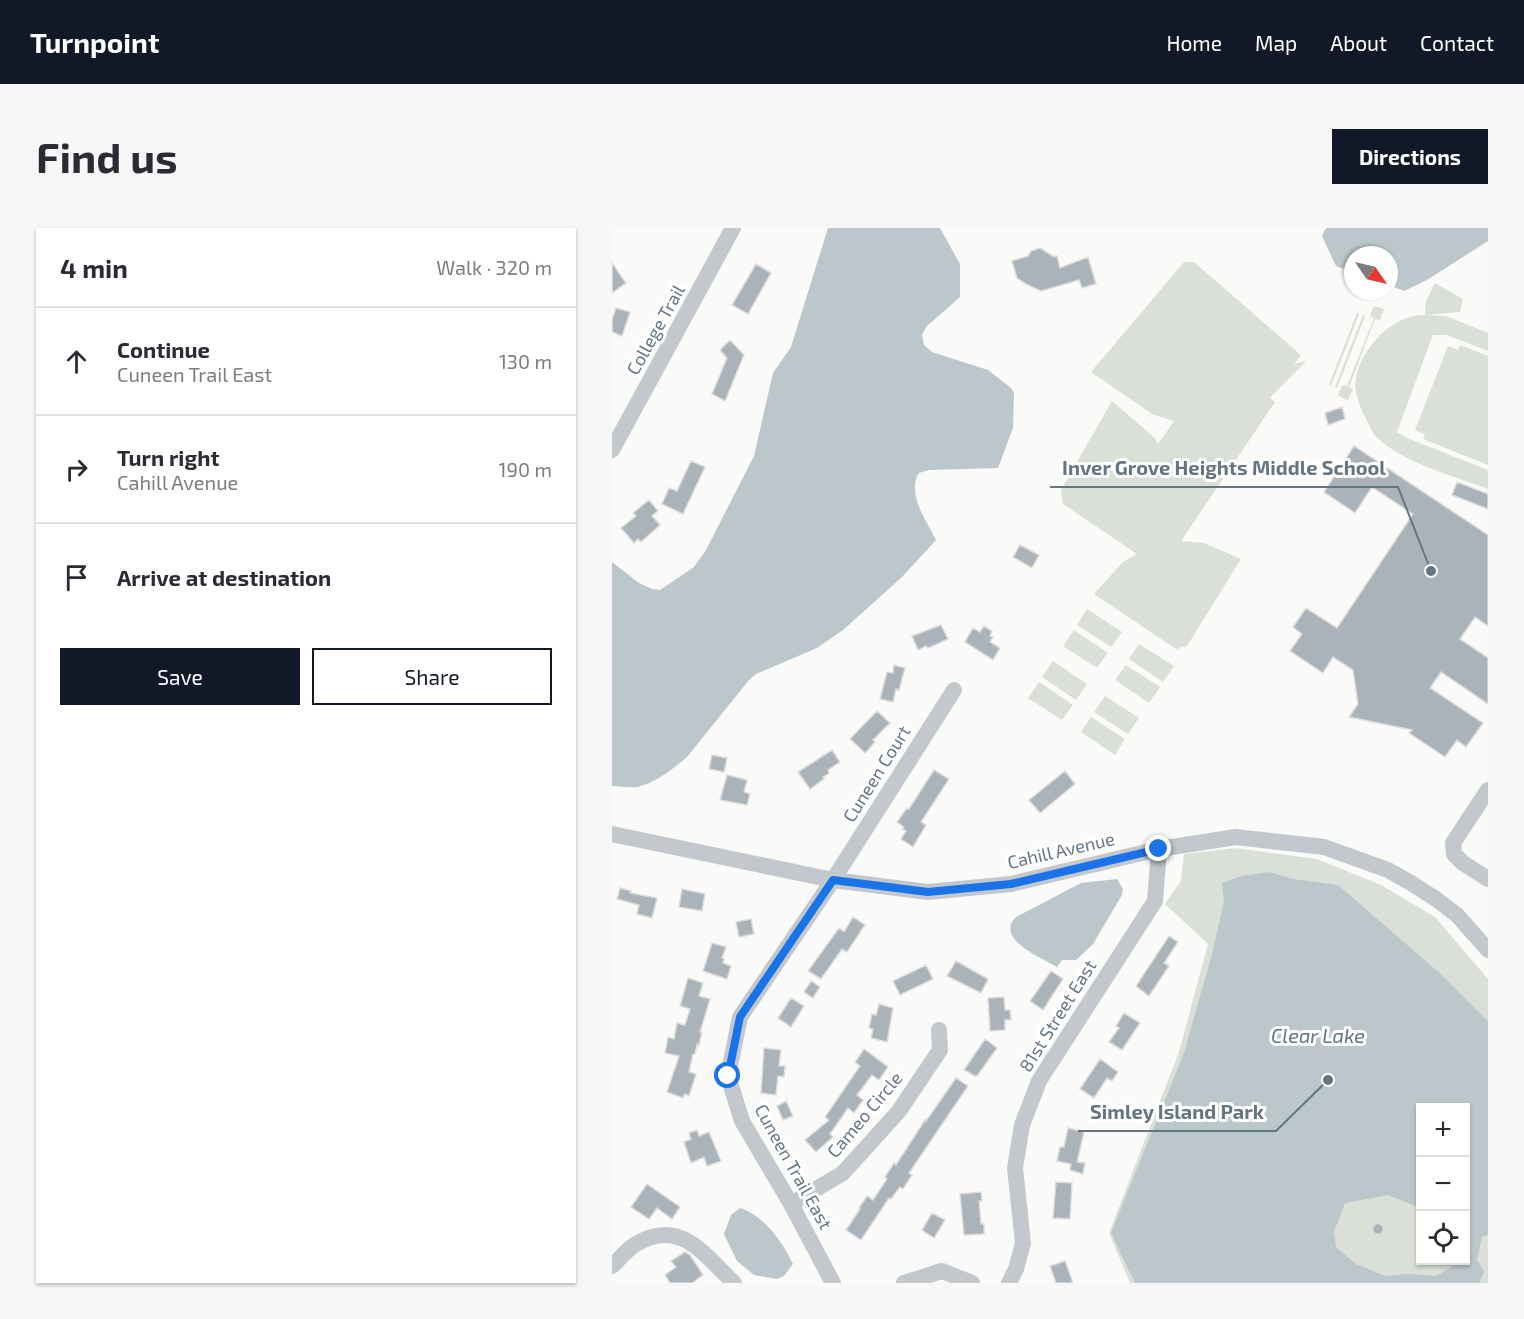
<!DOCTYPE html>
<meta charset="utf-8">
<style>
:root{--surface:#fff;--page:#f7f7f7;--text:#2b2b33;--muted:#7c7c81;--line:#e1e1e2;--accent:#111827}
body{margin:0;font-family:"Exo 2",sans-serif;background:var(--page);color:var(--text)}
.controls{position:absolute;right:18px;bottom:18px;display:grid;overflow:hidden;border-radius:0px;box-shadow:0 2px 4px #0004}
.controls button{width:54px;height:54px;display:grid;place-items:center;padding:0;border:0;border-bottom:2px solid var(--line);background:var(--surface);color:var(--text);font:30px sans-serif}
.compass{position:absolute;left:732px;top:18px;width:54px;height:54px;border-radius:50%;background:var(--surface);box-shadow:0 2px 4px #0004;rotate:124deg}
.stop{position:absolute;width:18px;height:18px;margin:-14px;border:4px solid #1a73e8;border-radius:50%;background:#fff}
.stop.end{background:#1a73e8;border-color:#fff;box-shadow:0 2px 6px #0008}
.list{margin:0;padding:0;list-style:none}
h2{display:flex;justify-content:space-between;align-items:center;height:78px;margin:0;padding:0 24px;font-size:26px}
h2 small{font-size:20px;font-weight:400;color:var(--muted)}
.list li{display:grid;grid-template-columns:39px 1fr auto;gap:18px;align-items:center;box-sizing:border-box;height:108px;padding:0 24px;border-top:2px solid var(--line)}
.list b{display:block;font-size:22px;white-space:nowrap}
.list p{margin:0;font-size:20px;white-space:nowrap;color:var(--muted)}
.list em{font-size:20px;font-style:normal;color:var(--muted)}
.actions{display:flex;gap:12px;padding:18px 24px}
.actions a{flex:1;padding:14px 0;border:2px solid var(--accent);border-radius:0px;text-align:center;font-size:21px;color:var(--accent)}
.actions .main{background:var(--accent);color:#fff}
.icon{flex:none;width:33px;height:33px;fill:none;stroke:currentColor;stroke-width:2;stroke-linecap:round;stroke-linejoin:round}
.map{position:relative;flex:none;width:876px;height:1055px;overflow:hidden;border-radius:0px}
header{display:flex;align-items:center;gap:36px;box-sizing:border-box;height:84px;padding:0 30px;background:var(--accent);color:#fff}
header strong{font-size:28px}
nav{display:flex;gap:33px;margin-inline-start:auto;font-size:21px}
.intro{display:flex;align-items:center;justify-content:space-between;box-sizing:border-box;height:144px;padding:0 36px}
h1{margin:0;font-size:42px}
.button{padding:15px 27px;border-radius:0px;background:var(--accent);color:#fff;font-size:21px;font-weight:700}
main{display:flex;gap:36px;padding:0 36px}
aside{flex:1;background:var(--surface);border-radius:0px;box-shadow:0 2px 4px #0004}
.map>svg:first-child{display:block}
.green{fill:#dadfd7;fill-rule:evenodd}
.water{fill:#bbc7cb;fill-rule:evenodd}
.building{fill:#aab3b9;stroke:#dcdcda;stroke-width:1.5}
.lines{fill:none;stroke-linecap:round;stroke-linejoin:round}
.minor{stroke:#c3c8cc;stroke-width:16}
.route{stroke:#1a73e8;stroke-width:8}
.labels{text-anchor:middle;stroke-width:6;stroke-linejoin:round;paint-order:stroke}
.street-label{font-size:18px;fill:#657683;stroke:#fff}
.water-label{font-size:20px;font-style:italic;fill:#60757c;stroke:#fff}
.leader{fill:none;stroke:#657683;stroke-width:2}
.callout-dot{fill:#657683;stroke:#fff;stroke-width:2}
.callout-label{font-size:20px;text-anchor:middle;font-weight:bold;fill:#657683;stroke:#fff;stroke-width:6;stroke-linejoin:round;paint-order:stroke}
</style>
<header>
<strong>Turnpoint</strong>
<nav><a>Home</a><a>Map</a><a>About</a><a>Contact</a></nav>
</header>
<div class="intro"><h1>Find us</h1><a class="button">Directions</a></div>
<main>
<aside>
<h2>4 min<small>Walk · 320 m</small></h2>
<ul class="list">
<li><svg class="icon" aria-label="ahead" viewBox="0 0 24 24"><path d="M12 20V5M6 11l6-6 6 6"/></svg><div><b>Continue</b><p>Cuneen Trail East</p></div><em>130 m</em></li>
<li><svg class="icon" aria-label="right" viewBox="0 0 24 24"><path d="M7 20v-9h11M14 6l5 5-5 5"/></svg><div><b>Turn right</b><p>Cahill Avenue</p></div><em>190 m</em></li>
<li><svg class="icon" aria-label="arrive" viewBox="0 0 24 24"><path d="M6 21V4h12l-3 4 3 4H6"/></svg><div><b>Arrive at destination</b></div></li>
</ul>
<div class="actions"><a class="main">Save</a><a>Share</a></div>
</aside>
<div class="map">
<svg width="876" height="1055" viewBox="0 0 876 1055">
<rect width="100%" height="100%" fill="#fafaf8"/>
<path class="green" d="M 572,34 L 582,34 L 689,127 L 682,136 L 694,133 L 658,170 L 663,174 L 569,313 L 592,315 L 629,331 L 575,418 L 564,421 L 482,366 L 511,334 L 525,326 L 451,276 L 449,262 L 500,173 L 543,210 L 546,216 L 562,193 L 540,186 L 479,144 Z
M 823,55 L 851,71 L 848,84 L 814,87 L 834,88 L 876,105 L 876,123 L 835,107 L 821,107 L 785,204 L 795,210 L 876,242 L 876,261 C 839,247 794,236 764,209 C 760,205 758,198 755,193 C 749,181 741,164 744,150 C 750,119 781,86 813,87 L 814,73 Z
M 762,78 L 772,81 L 768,92 L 763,91 L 737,159 L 741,161 L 736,172 L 726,168 L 730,157 L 735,158 L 762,90 L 758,88 Z
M 745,85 L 747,86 L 719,158 L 717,157 Z
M 751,87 L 753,88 L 725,160 L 723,159 Z
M 848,117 L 876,128 L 876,237 L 811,211 L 813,206 L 803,202 L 836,118 L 846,122 Z
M 475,381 L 510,404 L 499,419 L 465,397 Z
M 462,402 L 496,425 L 485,440 L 451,418 Z
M 527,416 L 562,438 L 551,454 L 517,431 Z
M 441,433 L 475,456 L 464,472 L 430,449 Z
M 514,437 L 548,459 L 537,475 L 503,452 Z
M 427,454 L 461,477 L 450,492 L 416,470 Z
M 493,468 L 527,490 L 516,506 L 482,484 Z
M 479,489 L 513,511 L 503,527 L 469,504 Z
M 623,620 L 705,631 L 769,657 L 823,689 L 876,751 L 876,1055 L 518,1055 L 497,1005 L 567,824 L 596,716 L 553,676 L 569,653 L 572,626 ZM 808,880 L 854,880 L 854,1032 L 808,1032 Z"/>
<path class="water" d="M 216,0 L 328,0 L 348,36 L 348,69 L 314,99 L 310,107 L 312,117 L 320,124 L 376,142 L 399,160 L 402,165 L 401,200 L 386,240 L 317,242 L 307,245 C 294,265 315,294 324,312 L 290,349 L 231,402 L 205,420 L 144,446 L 137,452 L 75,529 C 61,541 43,555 25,559 C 17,560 8,558 0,558 L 0,334 L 27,355 L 40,361 L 48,362 L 82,339 L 94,322 L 142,228 L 161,145 L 179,119 Z
M 714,0 L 876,0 L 876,13 L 815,52 L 792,63 L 777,57 L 777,27 L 741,27 L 741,44 L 724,38 L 710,8 Z
M 657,644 L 681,651 L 726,657 L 831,748 L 876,793 L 876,1007 L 870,1009 L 865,1031 L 872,1044 L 867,1055 L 523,1055 L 499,1005 L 572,825 L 600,726 L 612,674 L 610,655 L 629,648 ZM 808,880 L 854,880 L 854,1032 L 844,1033 L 836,1041 L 824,1048 L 796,1046 L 773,1048 L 744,1036 L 724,1019 L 722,1004 L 733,975 L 776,967 L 808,980 Z
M 505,651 L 511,661 L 510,667 L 481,716 L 464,732 L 450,732 L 445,739 C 429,729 382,711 404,689 L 469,655 Z
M 128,980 C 151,987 171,1014 181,1036 L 172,1048 L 165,1051 L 142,1047 L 125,1033 L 112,1006 L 119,987 Z"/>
<path class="building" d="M 428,20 L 442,29 L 445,28 L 448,40 L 476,29 L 484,56 L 470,60 L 467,52 L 429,63 L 414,56 L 405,50 L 400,33 L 416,28 L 419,23 Z
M 0,35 L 14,55 L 0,65 Z
M 144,36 L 159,45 L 136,86 L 120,77 Z
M 4,80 L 18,84 L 10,108 L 0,104 L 0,91 Z
M 118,112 L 132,127 L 113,173 L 100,166 L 115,130 L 108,122 Z
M 730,179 L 733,191 L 716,197 L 713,185 Z
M 742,218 L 876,307 L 876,398 L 863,389 L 848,411 L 876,430 L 876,476 L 829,444 L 818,460 L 871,495 L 854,519 L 845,512 L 833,529 L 797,505 L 800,502 L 737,489 L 746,476 L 741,442 L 721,429 L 711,445 L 678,423 L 690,406 L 681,399 L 694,380 L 725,400 L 801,286 L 760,259 L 743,285 L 712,264 Z
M 79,233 L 93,239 L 71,286 L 50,276 L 57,260 L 65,263 Z
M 845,254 L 876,266 L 876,281 L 840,267 Z
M 37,272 L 46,283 L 40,288 L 48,297 L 29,314 L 26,311 L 22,315 L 9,300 L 24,288 L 21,285 Z
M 408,317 L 427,327 L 420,340 L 401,329 Z
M 329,397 L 336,411 L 316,420 L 314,418 L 306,422 L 300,408 Z
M 372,398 L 380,403 L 378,408 L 381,409 L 378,414 L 388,420 L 381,432 L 353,414 L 361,400 L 368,404 Z
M 282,437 L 293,440 L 287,462 L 284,461 L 281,474 L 268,471 L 275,444 L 281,445 Z
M 265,483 L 278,495 L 261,512 L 263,514 L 253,525 L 238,511 Z
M 220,522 L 228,534 L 216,542 L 217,545 L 211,549 L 212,551 L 198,561 L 186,544 Z
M 100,527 L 115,530 L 112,544 L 97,541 Z
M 322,542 L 337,551 L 309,594 L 314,597 L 301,619 L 289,611 L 294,603 L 290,601 L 292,599 L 285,594 L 295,580 L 297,581 Z
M 453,543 L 463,556 L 428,585 L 417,572 Z
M 115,547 L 135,552 L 132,564 L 138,566 L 135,577 L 108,572 Z
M 8,660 L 19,663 L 18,665 L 45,670 L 40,690 L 25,686 L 27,677 L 5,671 Z
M 70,661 L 93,666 L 90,683 L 67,679 Z
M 241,689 L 253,697 L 235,724 L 230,721 L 209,751 L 196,743 L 227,700 L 232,704 Z
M 139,691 L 142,706 L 127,709 L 124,694 Z
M 557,708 L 566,714 L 552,735 L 557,738 L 537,768 L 524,758 Z
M 100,715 L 114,719 L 110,730 L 112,731 L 111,735 L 119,738 L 115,751 L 91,743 Z
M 344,733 L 376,751 L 369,765 L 335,748 Z
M 314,737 L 321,751 L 288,767 L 281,753 Z
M 439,743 L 451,751 L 431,782 L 418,773 Z
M 76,750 L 91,755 L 87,768 L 98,771 L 88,804 L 90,804 L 87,817 L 85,816 L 83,826 L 81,826 L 77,844 L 84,846 L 77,868 L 73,866 L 71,870 L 55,864 L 67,828 L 53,825 L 56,809 L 62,811 L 65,795 L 73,797 L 78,781 L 68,778 Z
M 199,753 L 208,759 L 201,770 L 192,764 Z
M 392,769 L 393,782 L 398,782 L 399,792 L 393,792 L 393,802 L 378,803 L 376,770 Z
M 179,770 L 192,778 L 179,799 L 166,790 Z
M 267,776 L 281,780 L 275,814 L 259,810 L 261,801 L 257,800 L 260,786 L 264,787 Z
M 512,785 L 528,795 L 510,822 L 497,814 L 507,800 L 504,798 Z
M 373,811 L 385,820 L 365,848 L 363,848 L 352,842 Z
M 152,820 L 169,822 L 167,838 L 173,838 L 172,849 L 166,848 L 164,867 L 149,865 Z
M 252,821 L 276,839 L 267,852 L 260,847 L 245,867 L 251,872 L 242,885 L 236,880 L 218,906 L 221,909 L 204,924 L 193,912 L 217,892 L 213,889 L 248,838 L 243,834 Z
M 488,831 L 506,844 L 500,853 L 495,850 L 482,870 L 468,861 Z
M 344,850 L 356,858 L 297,945 L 300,947 L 291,961 L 288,959 L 279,971 L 277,970 L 249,1012 L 234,1002 L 248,981 L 247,980 L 255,968 L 261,972 L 275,951 L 273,949 L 282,935 L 284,937 L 313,892 L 314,893 Z
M 174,873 L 181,888 L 171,892 L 165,878 Z
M 456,900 L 472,904 L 465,934 L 473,935 L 471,946 L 458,942 L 459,936 L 445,933 L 448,919 L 452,919 Z
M 85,902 L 87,908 L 97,904 L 109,933 L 95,938 L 92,929 L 79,935 L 72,914 L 79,911 L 77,905 Z
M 444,954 L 460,955 L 458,991 L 441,990 Z
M 35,956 L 68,979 L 60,991 L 45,980 L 37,991 L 19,979 Z
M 369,964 L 370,973 L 367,973 L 369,996 L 372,996 L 372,1006 L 352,1007 L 348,966 Z
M 320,985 L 333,992 L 322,1010 L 310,1002 Z
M760.5 1001a5.5 5.5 0 1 1 11 0a5.5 5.5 0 1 1-11 0Z
M 73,1024 L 78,1027 L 91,1047 L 80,1055 L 58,1055 L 53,1047 L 64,1039 L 59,1033 Z
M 453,1033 L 461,1055 L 444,1055 L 438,1038 Z"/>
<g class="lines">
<path class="minor" d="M 0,222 L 121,0
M 876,562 L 841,615 L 842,626 L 851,635 L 876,651
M 0,606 L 221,652 L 316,664 L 399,656 L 547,621 L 624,609 L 712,619 L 776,642 L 799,655 L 824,671 L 845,687 L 876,722
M 179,976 L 231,945 L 287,883 L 328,822 L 327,802
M 0,1038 C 8,1031 15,1021 24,1016 C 69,989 93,1028 122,1055
M 221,1055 L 179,976 L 130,893 L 116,848 L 128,789 L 221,652 L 342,462
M 292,1055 L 330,1043 L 360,1055
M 397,1055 L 404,1041 L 411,1015 L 403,940 L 410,897 L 427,853 L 543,673 L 547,621"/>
</g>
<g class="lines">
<path class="route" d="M 116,848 L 128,789 L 221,652 L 316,664 L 399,656 L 547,621"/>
</g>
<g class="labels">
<g class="street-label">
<text transform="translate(44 102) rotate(-61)" y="6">College Trail</text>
<text transform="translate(265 546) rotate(-58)" y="6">Cuneen Court</text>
<text transform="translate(449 623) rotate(-13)" y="6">Cahill Avenue</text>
<text transform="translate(446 788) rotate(-58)" y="6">81st Street East</text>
<text transform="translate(253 887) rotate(-50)" y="6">Cameo Circle</text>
<text transform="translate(181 939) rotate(61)" y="6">Cuneen Trail East</text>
</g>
<g class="water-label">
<text x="706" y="815">Clear Lake</text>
</g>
</g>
<path class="leader" d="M819 343L786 259H438M716 852L664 903H466"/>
<g class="callout-dot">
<circle cx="819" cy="343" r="6"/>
<circle cx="716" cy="852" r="6"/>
</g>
<g class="callout-label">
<text x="612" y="247">Inver Grove Heights Middle School</text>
<text x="565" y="891">Simley Island Park</text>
</g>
</svg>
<div class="controls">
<button>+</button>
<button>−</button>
<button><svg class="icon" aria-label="locate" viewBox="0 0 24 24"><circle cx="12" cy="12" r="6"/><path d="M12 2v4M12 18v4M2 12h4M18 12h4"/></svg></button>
</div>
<svg class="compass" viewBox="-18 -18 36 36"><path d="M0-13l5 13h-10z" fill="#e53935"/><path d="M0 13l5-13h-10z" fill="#7c7c81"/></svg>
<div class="stop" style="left:116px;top:848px"></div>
<div class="stop end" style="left:547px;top:621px"></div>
</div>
</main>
